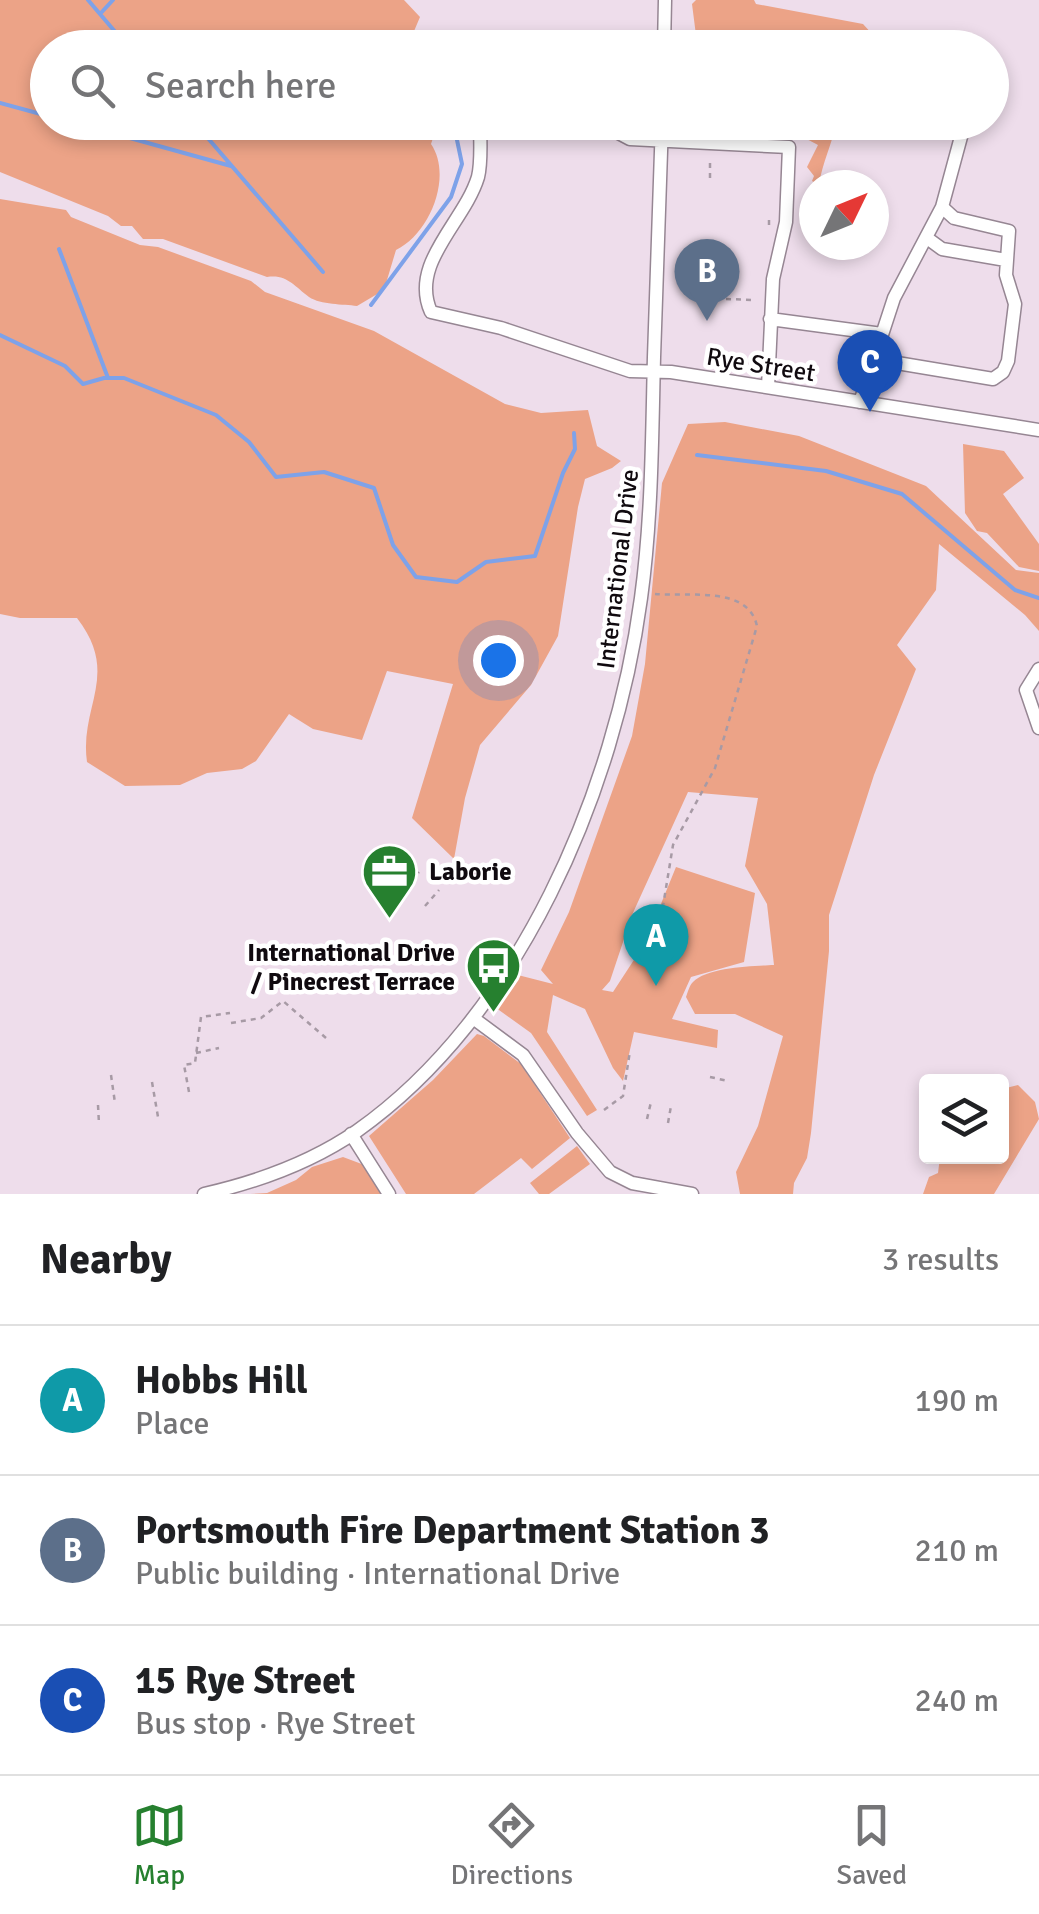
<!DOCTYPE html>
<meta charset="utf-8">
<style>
:root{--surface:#fff;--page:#f6f6f6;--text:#202124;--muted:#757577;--line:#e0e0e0;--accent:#26802f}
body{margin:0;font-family:Signika,sans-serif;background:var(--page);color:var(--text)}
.controls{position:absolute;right:30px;bottom:30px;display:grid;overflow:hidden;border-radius:10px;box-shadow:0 5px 15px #0003}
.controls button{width:90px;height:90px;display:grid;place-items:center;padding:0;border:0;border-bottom:2px solid var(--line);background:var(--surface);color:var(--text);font:50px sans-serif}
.compass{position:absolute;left:799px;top:170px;width:90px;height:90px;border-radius:50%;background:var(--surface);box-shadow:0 5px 15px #0003;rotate:47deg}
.you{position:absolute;left:498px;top:660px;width:35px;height:35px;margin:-25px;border:8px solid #fff;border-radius:50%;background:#1a73e8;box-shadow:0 0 0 15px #1a73e833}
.badge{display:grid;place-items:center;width:65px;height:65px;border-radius:50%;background:var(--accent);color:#fff;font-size:32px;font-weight:700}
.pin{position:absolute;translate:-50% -82px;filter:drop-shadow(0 2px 5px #0008)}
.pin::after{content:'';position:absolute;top:52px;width:35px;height:30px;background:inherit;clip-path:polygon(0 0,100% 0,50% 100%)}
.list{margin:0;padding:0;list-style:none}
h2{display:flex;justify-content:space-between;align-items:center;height:130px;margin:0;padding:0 40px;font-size:42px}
h2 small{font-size:32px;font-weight:400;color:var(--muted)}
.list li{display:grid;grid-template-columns:65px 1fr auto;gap:30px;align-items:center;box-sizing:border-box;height:150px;padding:0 40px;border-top:2px solid var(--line)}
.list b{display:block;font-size:38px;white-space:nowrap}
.list p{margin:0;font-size:32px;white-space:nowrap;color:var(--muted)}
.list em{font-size:32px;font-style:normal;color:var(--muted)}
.icon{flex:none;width:55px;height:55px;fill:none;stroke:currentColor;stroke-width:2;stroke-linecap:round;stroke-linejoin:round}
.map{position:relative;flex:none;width:1039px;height:1194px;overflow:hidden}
.search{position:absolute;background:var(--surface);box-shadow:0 5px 15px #0003;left:30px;right:30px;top:30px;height:110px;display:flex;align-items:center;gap:25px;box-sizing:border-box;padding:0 35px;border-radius:55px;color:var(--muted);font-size:38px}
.sheet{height:580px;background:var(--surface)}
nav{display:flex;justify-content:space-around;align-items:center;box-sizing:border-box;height:140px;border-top:2px solid var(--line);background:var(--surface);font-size:28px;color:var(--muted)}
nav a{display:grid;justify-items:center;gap:5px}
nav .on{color:var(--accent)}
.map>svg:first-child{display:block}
.green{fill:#eca387}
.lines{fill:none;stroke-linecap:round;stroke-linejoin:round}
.stream{stroke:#7ea2e9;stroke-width:4}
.minor-casing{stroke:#968693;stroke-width:15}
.path{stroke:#a79aa5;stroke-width:2.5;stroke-dasharray:5 5;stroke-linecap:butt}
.minor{stroke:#fff;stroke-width:12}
.labels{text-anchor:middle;stroke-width:9;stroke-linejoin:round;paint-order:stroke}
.street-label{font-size:25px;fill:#100a0f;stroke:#fff}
.poi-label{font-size:25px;font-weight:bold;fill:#100a0f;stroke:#fff;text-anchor:start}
</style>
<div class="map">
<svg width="1039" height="1194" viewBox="0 0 1039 1194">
<rect width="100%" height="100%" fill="#eeddeb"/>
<path class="green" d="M 0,0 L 404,0 L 420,17 L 409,43 L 412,47 L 48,48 L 48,122 L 438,123 L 431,144 C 453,176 430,234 396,250 L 384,290 L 357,306 C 343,304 321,305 309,297 C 294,286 287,274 267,277 L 163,239 L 143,239 L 132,226 L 121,226 L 108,216 L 0,172 Z
M 696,0 L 754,0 L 756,4 L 863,24 L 874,36 L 853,35 L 850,47 L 694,47 L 697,43 L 692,4 Z
M 798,123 L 836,123 C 832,145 822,163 819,185 L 812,181 L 814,176 L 807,167 L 818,145 L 801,136 L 803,125 Z
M 0,199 L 66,210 L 71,217 L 140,245 L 158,247 L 251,281 L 265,292 L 374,331 L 505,404 L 541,413 L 588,410 L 597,446 L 621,461 L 612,468 L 585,479 L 578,507 L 558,636 L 531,685 L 480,745 L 465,798 L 454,859 L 412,818 L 453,684 L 387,671 L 362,740 L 313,729 L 289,714 L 256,761 L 242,769 L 207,773 L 180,785 L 125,786 L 87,762 C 79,706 121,675 77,618 L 20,618 L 0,614 Z
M 725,422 L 799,436 L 926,486 L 1016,570 L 1039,573 L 1039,631 L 1025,615 L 939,544 L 936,590 L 897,645 L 916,669 L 874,775 L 829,915 L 829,951 L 811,1133 L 807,1158 L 794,1183 L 793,1194 L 740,1194 L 736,1172 L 758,1126 L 783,1036 L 735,1014 L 695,1014 L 686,997 C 688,992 689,986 693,982 C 707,967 754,966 774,965 L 767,904 L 745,866 L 758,798 L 688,792 L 632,915 L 610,981 L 602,990 L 613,992 L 645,943 L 676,867 L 755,893 L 744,962 L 691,977 L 672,1019 L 718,1030 L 717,1048 L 634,1032 L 623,1081 L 613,1068 L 585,1009 L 553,995 L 547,1032 L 597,1110 L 587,1116 L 531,1033 L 492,1005 L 510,973 L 553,984 L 541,970 L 569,912 L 632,736 L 645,664 L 662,483 L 688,424 Z
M 963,444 L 1004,451 L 1024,478 L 1003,494 L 1039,544 L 1039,571 L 1019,567 L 987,533 L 977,531 L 965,513 Z
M 477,1034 L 484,1036 L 521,1064 L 570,1138 L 532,1169 L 521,1158 L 474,1194 L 406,1194 L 369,1136 L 433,1080 Z
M 1018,1085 L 1035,1102 L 1039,1119 L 994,1194 L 923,1194 L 929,1177 L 938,1173 L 940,1157 L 1002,1156 L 1002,1089 Z
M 577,1146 L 590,1164 L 549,1194 L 539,1194 L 530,1183 Z
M 343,1157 L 367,1166 L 385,1194 L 250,1194 L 267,1193 L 296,1180 L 312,1167 Z"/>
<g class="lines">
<path class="stream" d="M 88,0 L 129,48
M 100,14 L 113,0
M 0,103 L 48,116
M 72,122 L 231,166
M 194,122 L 323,272
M 59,249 L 108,378
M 371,305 L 451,197 L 462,164 L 457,140
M 0,335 L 65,366 L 83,384 L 104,378 L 124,378 L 216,415 L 249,442 L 276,477 L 324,472 L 374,488 L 393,545 L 416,577 L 457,582 L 486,562 L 535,556 L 563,473 L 575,449 L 574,433
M 697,455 L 826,471 L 902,494 L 1015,590 L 1039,598"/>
<defs>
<path id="minor" d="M 664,48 L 665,0
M 480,122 C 480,140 482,161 478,177 C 464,223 409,263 431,312 L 501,328 L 630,371 L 671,372 L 1039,430
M 606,122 L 613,130 L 630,139 L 789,147 L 786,222 L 773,279 L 768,387
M 927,238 L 942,249 L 1006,260
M 770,319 L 882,334
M 873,359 L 993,379 L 1003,372 L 1008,361 L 1015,304 L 1006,275 L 1009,231 L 954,218 L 942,207
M 860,402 L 894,298 L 942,207 L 965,122
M 1039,669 L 1026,690 L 1039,728
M 473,1018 L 523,1055 L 577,1133 L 610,1172 L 632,1183 L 692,1194
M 351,1134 L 389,1194
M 204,1194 C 257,1182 312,1162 357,1131 C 520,1016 615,791 641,598 C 652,518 652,437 654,357 C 657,279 660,201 662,122"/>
</defs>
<use href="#minor" class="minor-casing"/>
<path class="path" d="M 561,138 L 562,122
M 710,178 L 710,162
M 769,225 L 769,218
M 726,299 L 754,300
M 655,594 C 688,597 748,585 757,626 L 715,768 L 673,845 L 657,943
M 405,888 L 419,872
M 425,906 L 439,890
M 231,1023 L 261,1018 L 283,1001 L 326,1038
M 196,1053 L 219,1048
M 111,1075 L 115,1103
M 710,1077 L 728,1081
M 152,1082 L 158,1117
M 189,1092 L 184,1065 L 195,1063 L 201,1017 L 230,1013
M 98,1105 L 99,1124
M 604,1110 L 623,1096 L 630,1051
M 647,1119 L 651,1102
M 668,1123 L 671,1106"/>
<use href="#minor" class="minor"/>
</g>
<defs>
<symbol id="office-pin" viewBox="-11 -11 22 30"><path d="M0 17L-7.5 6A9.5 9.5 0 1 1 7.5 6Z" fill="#26802f" stroke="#fff"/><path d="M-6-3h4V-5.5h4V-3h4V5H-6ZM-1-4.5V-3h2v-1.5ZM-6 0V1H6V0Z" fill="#fff"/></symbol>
<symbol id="bus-pin" viewBox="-11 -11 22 30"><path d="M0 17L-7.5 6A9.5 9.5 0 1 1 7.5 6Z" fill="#26802f" stroke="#fff"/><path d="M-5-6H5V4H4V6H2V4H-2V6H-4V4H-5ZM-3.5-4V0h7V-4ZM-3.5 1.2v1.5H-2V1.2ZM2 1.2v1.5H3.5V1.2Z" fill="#fff"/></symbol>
</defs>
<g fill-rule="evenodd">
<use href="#office-pin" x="358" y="840" width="63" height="86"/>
<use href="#bus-pin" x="462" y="934" width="63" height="86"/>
</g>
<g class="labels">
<g class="street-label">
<text transform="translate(761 364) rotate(9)" y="9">Rye Street</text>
<text transform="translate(617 569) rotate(-83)" y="9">International Drive</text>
</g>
<g class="poi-label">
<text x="429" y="880">Laborie</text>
<text x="455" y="961" text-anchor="end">International Drive<tspan x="455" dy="29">/ Pinecrest Terrace</tspan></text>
</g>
</g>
</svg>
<div class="controls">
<button><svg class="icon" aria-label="layers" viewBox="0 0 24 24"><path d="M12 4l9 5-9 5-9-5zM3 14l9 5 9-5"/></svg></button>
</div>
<svg class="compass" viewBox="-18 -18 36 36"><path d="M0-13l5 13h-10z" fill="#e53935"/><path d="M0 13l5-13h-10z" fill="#757577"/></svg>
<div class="you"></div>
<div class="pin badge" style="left:656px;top:986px;background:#0f9aa8">A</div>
<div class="pin badge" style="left:707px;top:321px;background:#5c6f8a">B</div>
<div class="pin badge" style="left:870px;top:412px;background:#1a4fb4">C</div>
<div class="search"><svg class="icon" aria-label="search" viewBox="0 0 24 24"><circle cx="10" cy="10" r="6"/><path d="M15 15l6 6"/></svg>Search here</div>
</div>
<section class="sheet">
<h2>Nearby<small>3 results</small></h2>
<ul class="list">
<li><span class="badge" style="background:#0f9aa8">A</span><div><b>Hobbs Hill</b><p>Place</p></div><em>190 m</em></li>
<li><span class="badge" style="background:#5c6f8a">B</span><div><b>Portsmouth Fire Department Station 3</b><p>Public building · International Drive</p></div><em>210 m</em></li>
<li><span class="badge" style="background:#1a4fb4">C</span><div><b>15 Rye Street</b><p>Bus stop · Rye Street</p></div><em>240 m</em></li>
</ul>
</section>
<nav>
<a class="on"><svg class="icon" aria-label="map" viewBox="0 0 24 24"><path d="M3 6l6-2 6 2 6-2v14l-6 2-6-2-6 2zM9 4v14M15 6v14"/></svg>Map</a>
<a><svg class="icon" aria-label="directions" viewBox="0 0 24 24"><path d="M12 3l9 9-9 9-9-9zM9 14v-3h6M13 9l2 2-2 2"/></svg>Directions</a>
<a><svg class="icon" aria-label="saved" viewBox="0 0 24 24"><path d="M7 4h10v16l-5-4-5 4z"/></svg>Saved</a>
</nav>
